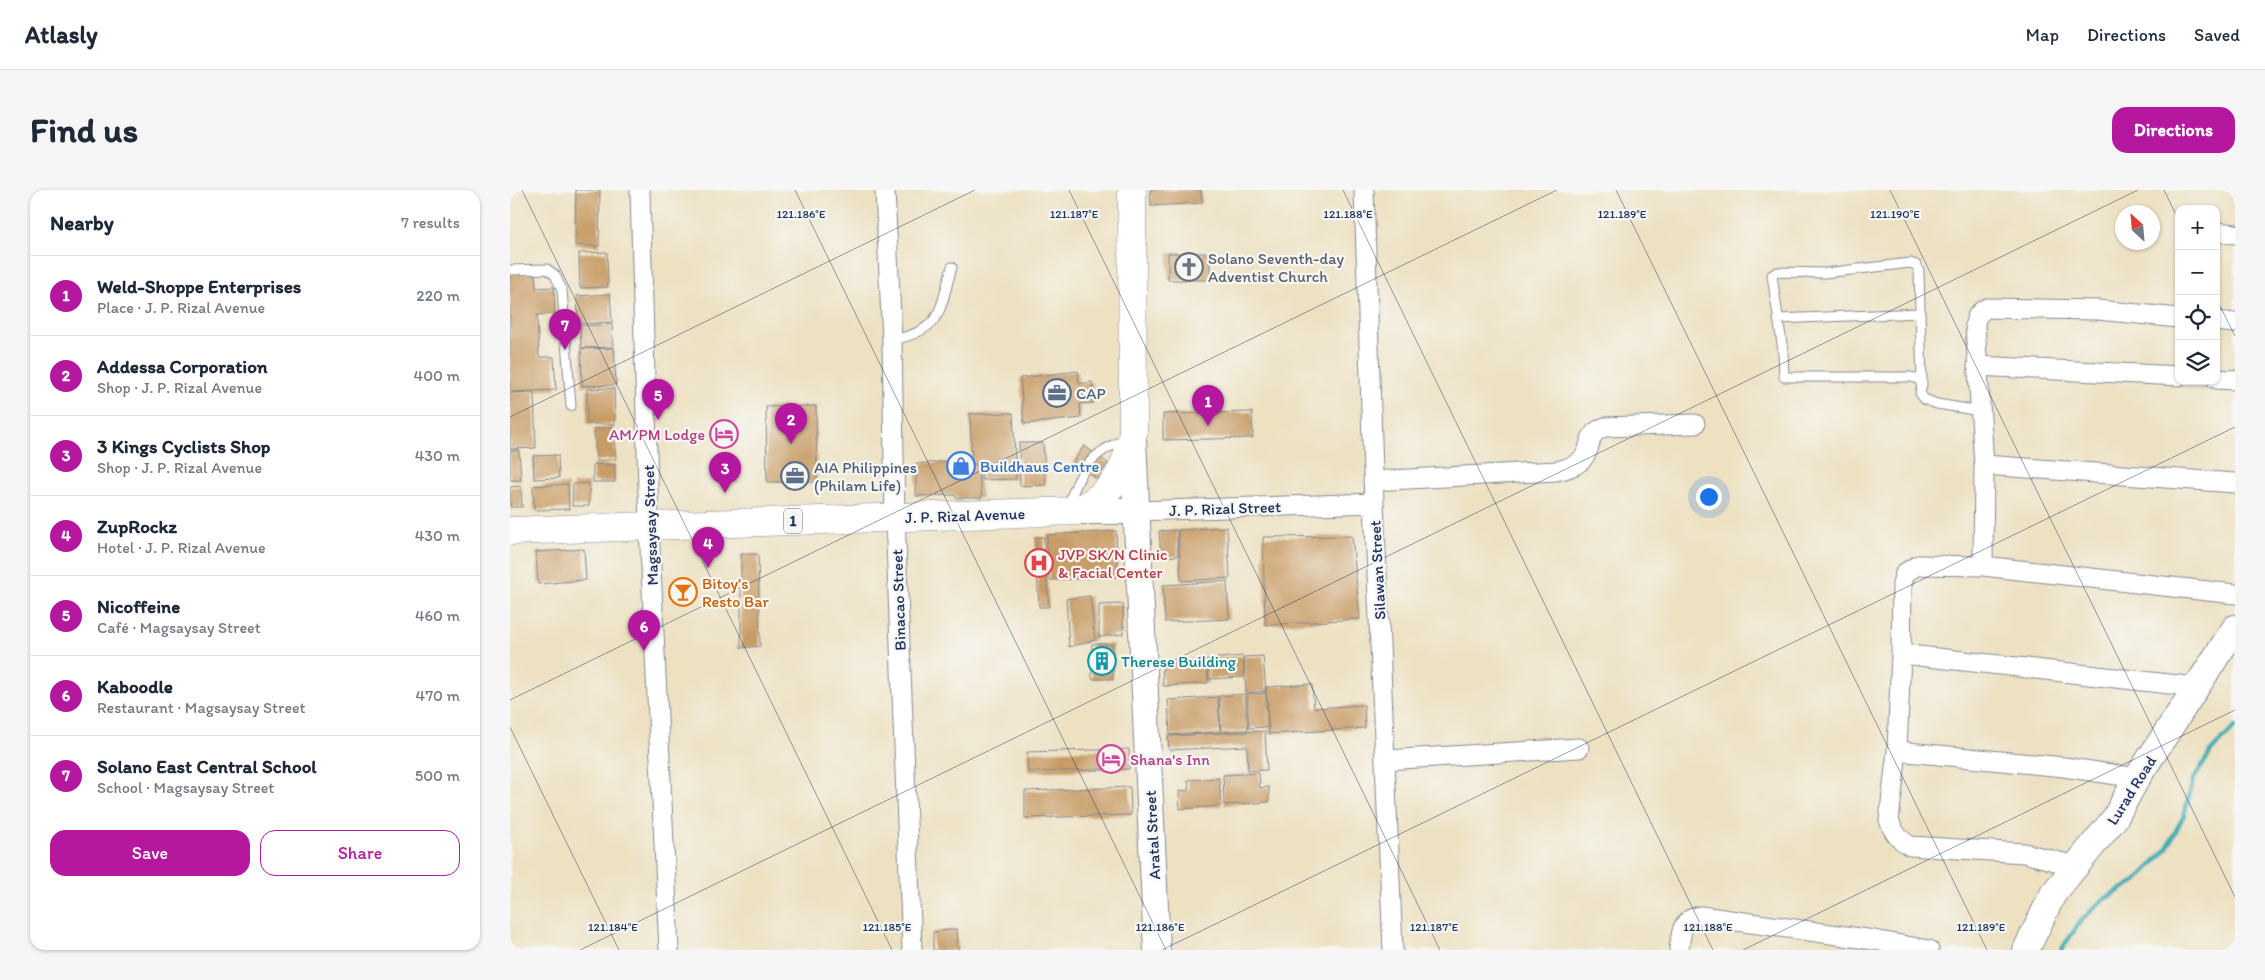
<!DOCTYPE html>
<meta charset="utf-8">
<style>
:root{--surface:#fff;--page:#f6f6f7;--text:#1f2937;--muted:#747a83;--line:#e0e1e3;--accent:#b5179e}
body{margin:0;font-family:Itim,sans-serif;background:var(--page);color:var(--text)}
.controls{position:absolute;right:15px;top:15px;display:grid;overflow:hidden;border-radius:10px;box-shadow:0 1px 4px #0004}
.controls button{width:45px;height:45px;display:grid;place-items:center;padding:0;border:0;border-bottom:1px solid var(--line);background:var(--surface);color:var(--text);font:25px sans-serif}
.compass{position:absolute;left:1605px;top:15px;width:45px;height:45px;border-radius:50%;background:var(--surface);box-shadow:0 1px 4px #0004;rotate:334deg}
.you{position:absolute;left:1198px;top:306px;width:18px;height:18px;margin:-12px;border:4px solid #fff;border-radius:50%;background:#1a73e8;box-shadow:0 0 0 8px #1a73e833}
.badge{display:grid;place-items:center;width:32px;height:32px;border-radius:50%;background:var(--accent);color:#fff;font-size:16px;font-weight:700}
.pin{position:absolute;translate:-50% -41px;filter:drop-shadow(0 1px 2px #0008)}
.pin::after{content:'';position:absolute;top:26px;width:18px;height:15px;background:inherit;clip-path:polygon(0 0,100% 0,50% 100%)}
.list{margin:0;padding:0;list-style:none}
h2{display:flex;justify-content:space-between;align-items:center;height:65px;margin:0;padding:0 20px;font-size:21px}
h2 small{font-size:16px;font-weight:400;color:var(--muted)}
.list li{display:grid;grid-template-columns:32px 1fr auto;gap:15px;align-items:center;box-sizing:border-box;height:80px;padding:0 20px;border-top:1px solid var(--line)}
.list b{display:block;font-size:19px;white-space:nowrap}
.list p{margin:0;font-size:16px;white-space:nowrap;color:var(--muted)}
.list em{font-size:16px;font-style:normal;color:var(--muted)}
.actions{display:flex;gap:10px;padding:15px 20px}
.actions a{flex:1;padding:11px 0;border:1px solid var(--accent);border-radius:15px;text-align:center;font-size:18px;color:var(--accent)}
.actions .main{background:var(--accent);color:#fff}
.icon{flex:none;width:28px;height:28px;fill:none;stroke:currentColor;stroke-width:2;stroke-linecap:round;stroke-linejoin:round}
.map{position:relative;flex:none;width:1725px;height:760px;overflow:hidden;border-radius:15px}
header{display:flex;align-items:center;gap:30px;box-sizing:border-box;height:70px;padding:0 25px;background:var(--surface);border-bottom:1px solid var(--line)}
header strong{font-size:24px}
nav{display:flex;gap:28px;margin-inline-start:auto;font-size:18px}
.intro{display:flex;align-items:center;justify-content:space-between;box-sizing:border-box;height:120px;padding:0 30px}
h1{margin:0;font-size:35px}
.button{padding:12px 22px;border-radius:15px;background:var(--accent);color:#fff;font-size:18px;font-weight:700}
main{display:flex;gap:30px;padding:0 30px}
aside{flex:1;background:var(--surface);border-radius:15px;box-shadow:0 1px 4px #0004}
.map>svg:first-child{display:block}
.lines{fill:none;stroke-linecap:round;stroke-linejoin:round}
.stream{stroke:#3cacb6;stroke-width:4.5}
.building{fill:#c89c66}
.lane-casing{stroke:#848890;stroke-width:11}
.street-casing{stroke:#848890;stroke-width:21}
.secondary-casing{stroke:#848890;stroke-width:28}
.primary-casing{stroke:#848890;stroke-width:29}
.lane{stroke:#fff;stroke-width:9}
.street{stroke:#fff;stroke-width:19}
.secondary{stroke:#fff;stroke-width:26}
.primary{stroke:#fff;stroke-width:28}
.ticks{fill:none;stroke:#1b2f5e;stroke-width:1;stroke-opacity:0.45}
.labels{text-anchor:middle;stroke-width:4.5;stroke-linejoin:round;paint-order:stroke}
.shield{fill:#f6f6f2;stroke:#5d6b8a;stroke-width:1}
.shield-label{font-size:15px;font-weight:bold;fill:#1b2f5e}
.worship-label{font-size:16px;fill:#5b616d;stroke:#f6f6f2;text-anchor:start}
.service-label{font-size:16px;fill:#4e5e75;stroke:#f6f6f2;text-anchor:start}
.hotel-label{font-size:16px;fill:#b23c85;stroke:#f6f6f2;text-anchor:end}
.shop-label{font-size:16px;fill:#366cbe;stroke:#f6f6f2;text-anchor:start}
.street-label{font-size:16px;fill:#1b2f5e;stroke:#f6f6f2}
.health-label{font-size:16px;fill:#be3a42;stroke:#f6f6f2;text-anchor:start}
.food-label{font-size:16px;fill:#c56008;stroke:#f6f6f2;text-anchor:start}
.culture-label{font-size:16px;fill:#0d838f;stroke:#f6f6f2;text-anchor:start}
.ticks-label{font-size:12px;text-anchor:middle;fill:#1b2f5e;stroke:#f6f6f2;stroke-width:4.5;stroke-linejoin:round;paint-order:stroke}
</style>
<header>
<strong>Atlasly</strong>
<nav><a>Map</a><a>Directions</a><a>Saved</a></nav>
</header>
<div class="intro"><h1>Find us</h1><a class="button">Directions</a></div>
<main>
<aside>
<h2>Nearby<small>7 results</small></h2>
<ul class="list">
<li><span class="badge">1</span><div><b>Weld-Shoppe Enterprises</b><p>Place · J. P. Rizal Avenue</p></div><em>220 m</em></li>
<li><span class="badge">2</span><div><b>Addessa Corporation</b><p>Shop · J. P. Rizal Avenue</p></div><em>400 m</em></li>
<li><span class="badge">3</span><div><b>3 Kings Cyclists Shop</b><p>Shop · J. P. Rizal Avenue</p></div><em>430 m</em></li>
<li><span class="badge">4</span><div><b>ZupRockz</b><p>Hotel · J. P. Rizal Avenue</p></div><em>430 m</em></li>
<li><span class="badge">5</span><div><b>Nicoffeine</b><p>Café · Magsaysay Street</p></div><em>460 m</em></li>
<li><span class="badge">6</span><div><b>Kaboodle</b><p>Restaurant · Magsaysay Street</p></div><em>470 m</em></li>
<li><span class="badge">7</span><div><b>Solano East Central School</b><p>School · Magsaysay Street</p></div><em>500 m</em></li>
</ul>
<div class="actions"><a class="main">Save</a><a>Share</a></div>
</aside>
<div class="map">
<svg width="1725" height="760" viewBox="0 0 1725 760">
<rect width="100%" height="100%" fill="#f6f6f2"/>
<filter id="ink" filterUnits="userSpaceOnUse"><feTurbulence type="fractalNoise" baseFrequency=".02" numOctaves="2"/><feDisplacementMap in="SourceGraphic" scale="10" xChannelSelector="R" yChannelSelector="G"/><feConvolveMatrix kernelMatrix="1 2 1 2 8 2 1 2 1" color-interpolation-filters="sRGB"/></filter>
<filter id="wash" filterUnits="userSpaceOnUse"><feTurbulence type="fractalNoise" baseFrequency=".0096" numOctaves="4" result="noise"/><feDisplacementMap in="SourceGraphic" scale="20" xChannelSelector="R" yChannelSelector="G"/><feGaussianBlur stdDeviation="1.12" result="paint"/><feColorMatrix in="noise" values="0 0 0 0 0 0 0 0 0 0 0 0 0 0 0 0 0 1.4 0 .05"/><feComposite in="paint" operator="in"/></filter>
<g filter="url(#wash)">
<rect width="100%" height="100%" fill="#ede1c2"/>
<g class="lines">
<path class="stream" d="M 1551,760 L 1570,732 L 1591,711 L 1626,691 L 1656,660 L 1674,625 L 1683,590 L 1702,560 L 1725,537"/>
</g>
<g id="blocks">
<path class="building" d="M 66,0 L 90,0 L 89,56 L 65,55 Z
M 640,0 L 691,0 L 692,13 L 641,16 Z
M 97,62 L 98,97 L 70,98 L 69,63 Z
M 658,63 L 700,63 L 700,90 L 658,90 Z
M 25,83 L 26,98 L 44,97 L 45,124 L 27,125 L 29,167 L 44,167 L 46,200 L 0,202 L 0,84 Z
M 100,104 L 102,132 L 68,134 L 67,106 Z
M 102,134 L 103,157 L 71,158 L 70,136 Z
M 104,158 L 106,195 L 72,196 L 71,159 Z
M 568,181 L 569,194 L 582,192 L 584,213 L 570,214 L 571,228 L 514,234 L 510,188 Z
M 104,198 L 105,234 L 77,234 L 77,199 Z
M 24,202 L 26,258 L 0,259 L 0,203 Z
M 306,216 L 307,292 L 257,292 L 256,217 Z
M 742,222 L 743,248 L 653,250 L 653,224 Z
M 503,223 L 506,289 L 472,290 L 471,274 L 462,274 L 460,224 Z
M 103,237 L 106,269 L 86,271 L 84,239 Z
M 509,253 L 533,253 L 536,295 L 510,296 Z
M 574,256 L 598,273 L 587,289 L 563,272 Z
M 9,260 L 11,290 L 0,290 L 0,261 Z
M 48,265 L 49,288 L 24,289 L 23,266 Z
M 444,271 L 444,276 L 468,276 L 472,308 L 446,308 L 445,305 L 406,306 L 406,274 Z
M 83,274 L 105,275 L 105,292 L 83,292 Z
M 79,293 L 79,316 L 62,316 L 63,294 Z
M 58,294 L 59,319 L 24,320 L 23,296 Z
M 11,296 L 12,317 L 0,317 L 0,297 Z
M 717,337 L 720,388 L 671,391 L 668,340 Z
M 667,340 L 668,366 L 651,367 L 649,341 Z
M 606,341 L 608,387 L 539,390 L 537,345 Z
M 842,346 L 850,429 L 755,435 L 753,347 Z
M 525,347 L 534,347 L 539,417 L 529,417 Z
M 74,359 L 76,390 L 28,394 L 26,362 Z
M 231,364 L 248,364 L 250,456 L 231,458 Z
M 717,391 L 719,429 L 655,432 L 653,395 Z
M 580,406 L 585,450 L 559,457 L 556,409 Z
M 613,414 L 613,444 L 589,447 L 589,415 Z
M 582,454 L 603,454 L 603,489 L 582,489 Z
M 733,466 L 734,487 L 699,489 L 698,469 Z
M 753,466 L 756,501 L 736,503 L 734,467 Z
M 697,470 L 698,493 L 653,496 L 652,473 Z
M 802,494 L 804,518 L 854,515 L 855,538 L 759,544 L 756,497 Z
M 756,503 L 758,537 L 739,538 L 737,504 Z
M 735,504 L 738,540 L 711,542 L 709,506 Z
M 708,507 L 710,542 L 660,545 L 658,510 Z
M 755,541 L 757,580 L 738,581 L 737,556 L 659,560 L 658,546 Z
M 619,559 L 619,579 L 518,582 L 517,562 Z
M 749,583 L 750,598 L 759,597 L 759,612 L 714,615 L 713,585 Z
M 709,588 L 711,616 L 670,619 L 669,601 L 679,600 L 678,590 Z
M 620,597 L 621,625 L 515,628 L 515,601 Z
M 447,739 L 448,760 L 423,760 L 423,742 Z"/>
</g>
</g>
<g filter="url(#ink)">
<use href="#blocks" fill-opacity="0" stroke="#848890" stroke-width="1"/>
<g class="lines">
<defs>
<path id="lane" d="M 0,80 L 37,79 L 45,85 L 52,100 L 61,216
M 1268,129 L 1410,123
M 382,150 C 433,140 429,121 442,77
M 1412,195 L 1409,81 L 1406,75 L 1400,73 L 1315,83 L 1267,82 L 1262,85 L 1273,161 L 1274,187 L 1401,187 L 1408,189 L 1412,195 L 1410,203 L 1414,209 L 1427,214 L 1470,221
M 557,319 C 570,282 578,263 617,249"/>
<path id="street" d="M 130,0 L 139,336 L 159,760
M 375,0 L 382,150 L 385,327 L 402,760
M 854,0 L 864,313 L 883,760
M 1706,42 L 1725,44
M 1706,131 L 1725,133
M 1467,176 L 1669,186
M 1706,189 L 1725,190
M 1474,275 L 1725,293
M 863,291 L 1046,281 C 1056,279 1068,276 1074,267 C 1084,253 1075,245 1095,237 L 1185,234
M 627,321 L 864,313
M 1473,376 L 1474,275 L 1465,135 C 1466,126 1469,122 1477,118 L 1588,120 L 1669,128
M 1686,497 L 1391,464 L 1392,394 L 1395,383 L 1408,375 L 1473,376 L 1725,404
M 1387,561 L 1391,464
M 876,570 L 1069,558
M 1565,676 L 1514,663 L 1400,656 C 1389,649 1383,643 1379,630 L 1387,561 L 1554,577 L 1627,588
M 1169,760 C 1171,742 1171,729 1191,726 L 1364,750 L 1419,760"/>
<path id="secondary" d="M 623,249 L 647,760
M 567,321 L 627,321
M 1516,760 L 1543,704 L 1605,628 L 1627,588 L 1725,438"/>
<path id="primary" d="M 0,341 L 567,321 C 603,303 616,282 623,243 L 622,0"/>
</defs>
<use href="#lane" class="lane-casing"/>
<use href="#street" class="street-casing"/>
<use href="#secondary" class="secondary-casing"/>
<use href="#primary" class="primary-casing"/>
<use href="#lane" class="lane"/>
<use href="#street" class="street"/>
<use href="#secondary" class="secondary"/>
<use href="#primary" class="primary"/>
</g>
</g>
<path class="ticks" d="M 12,0 L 382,760M 285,0 L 656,760M 559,0 L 930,760M 833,0 L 1203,760M 1106,0 L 1477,760M 1380,0 L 1725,707M 1654,0 L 1669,31M 1706,108 L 1725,146M 0,227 L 465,0M 0,510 L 1047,0M 0,537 L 109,760M 70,760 L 1628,0M 652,760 L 1725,237M 1233,760 L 1725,520"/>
<defs>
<symbol id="church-ring" viewBox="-11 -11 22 22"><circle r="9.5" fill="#f6f6f2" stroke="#6b7280" stroke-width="1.5"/><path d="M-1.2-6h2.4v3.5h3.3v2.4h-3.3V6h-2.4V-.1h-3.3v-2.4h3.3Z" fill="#6b7280"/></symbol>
<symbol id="office-ring" viewBox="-11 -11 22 22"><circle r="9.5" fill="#f6f6f2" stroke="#5c6f8a" stroke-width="1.5"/><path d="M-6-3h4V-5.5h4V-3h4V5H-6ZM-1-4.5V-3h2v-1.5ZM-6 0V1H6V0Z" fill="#5c6f8a"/></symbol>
<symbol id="hotel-ring" viewBox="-11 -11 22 22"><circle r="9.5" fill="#f6f6f2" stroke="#d1479c" stroke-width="1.5"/><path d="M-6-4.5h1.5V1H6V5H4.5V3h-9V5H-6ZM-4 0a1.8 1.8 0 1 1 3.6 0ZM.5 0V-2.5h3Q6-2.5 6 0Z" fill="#d1479c"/></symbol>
<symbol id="shop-ring" viewBox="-11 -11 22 22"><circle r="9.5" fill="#f6f6f2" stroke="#3f7fe0" stroke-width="1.5"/><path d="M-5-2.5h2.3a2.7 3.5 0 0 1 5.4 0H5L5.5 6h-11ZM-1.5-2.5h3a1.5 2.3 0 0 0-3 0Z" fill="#3f7fe0"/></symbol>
<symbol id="hospital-ring" viewBox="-11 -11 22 22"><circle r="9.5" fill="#f6f6f2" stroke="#e0444e" stroke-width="1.5"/><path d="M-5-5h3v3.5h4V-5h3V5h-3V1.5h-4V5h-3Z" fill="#e0444e"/></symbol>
<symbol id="bar-ring" viewBox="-11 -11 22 22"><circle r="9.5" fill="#f6f6f2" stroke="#e8710a" stroke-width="1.5"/><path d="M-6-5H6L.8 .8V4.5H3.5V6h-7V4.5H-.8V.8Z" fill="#e8710a"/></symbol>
<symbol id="building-ring" viewBox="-11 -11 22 22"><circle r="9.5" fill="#f6f6f2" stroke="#0f9aa8" stroke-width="1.5"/><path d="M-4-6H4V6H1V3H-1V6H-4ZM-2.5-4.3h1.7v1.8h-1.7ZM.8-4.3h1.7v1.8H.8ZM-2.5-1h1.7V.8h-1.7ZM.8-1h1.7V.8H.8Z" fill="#0f9aa8"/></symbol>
</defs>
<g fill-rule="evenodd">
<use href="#church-ring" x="663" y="61" width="32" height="32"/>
<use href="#office-ring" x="531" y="187" width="32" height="32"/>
<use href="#hotel-ring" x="198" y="228" width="32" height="32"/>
<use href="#shop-ring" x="435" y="260" width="32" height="32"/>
<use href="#office-ring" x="269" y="270" width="32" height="32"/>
<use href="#hospital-ring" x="513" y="357" width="32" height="32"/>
<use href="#bar-ring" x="157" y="386" width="32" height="32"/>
<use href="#building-ring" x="576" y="455" width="32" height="32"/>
<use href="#hotel-ring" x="585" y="553" width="32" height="32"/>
</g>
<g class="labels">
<rect class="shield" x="274" y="318.5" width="18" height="25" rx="4"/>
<g class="shield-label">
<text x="283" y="336">1</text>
</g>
<g class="worship-label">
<text x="698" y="74">Solano Seventh-day<tspan x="698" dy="18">Adventist Church</tspan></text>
</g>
<g class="service-label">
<text x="566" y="209">CAP</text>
<text x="304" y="283">AIA Philippines<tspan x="304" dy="18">(Philam Life)</tspan></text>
</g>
<g class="hotel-label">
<text x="195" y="250">AM/PM Lodge</text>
<text x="620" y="575" text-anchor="start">Shana's Inn</text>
</g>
<g class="shop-label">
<text x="470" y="282">Buildhaus Centre</text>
</g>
<g class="street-label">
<text transform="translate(715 318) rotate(-2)" y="6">J. P. Rizal Street</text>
<text transform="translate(455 325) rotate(-2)" y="6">J. P. Rizal Avenue</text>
<text transform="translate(140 335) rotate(-92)" y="6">Magsaysay Street</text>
<text transform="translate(867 380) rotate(-93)" y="6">Silawan Street</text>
<text transform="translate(388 410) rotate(-92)" y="6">Binacao Street</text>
<text transform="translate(1621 600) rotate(-58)" y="6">Lurad Road</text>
<text transform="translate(642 645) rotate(-93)" y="6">Aratal Street</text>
</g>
<g class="health-label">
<text x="548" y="370">JVP SK/N Clinic<tspan x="548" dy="18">&amp; Facial Center</tspan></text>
</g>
<g class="food-label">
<text x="192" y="399">Bitoy’s<tspan x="192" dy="18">Resto Bar</tspan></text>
</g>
<g class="culture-label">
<text x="611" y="477">Therese Building</text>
</g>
</g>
<g class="ticks-label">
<text x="291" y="28">121.186°E</text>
<text x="564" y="28">121.187°E</text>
<text x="838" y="28">121.188°E</text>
<text x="1112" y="28">121.189°E</text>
<text x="1385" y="28">121.190°E</text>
<text x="103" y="741">121.184°E</text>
<text x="377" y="741">121.185°E</text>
<text x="650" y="741">121.186°E</text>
<text x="924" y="741">121.187°E</text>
<text x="1198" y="741">121.188°E</text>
<text x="1471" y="741">121.189°E</text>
</g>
</svg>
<div class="controls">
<button>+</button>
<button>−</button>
<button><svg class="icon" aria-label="locate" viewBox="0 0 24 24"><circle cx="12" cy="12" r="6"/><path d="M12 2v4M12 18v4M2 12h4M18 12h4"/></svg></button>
<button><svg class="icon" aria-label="layers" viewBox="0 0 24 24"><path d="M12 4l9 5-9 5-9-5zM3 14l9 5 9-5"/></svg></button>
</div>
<svg class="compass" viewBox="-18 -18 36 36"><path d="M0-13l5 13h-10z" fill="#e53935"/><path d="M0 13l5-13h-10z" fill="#747a83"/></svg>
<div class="you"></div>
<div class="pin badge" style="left:698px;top:236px">1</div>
<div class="pin badge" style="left:281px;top:254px">2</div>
<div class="pin badge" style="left:215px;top:303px">3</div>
<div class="pin badge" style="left:198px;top:378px">4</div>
<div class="pin badge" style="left:148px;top:230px">5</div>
<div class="pin badge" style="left:134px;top:461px">6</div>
<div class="pin badge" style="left:55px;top:160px">7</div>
</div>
</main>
